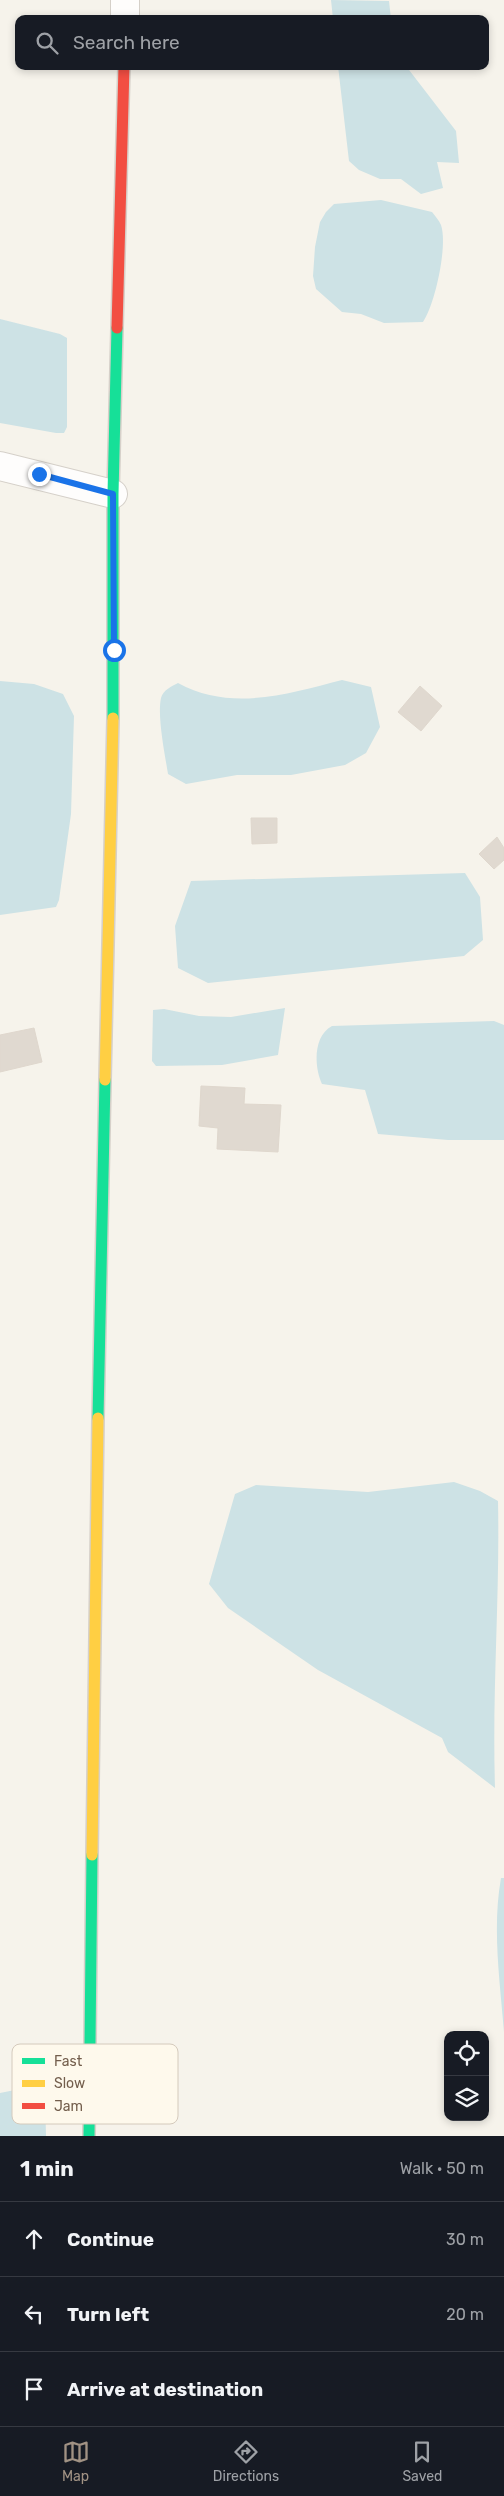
<!DOCTYPE html>
<meta charset="utf-8">
<style>
:root{--surface:#171b24;--page:#242831;--text:#f1f3f6;--muted:#9ea1a6;--line:#363941;--accent:#a19284}
body{margin:0;font-family:Rubik,sans-serif;background:var(--page);color:var(--text)}
.controls{position:absolute;right:15px;bottom:15px;display:grid;overflow:hidden;border-radius:10px;box-shadow:0 2px 8px #0003}
.controls button{width:45px;height:45px;display:grid;place-items:center;padding:0;border:0;border-bottom:1px solid var(--line);background:var(--surface);color:var(--text);font:25px sans-serif}
.stop{position:absolute;width:15px;height:15px;margin:-11px;border:4px solid #1a73e8;border-radius:50%;background:#fff}
.stop.end{background:#1a73e8;border-color:#fff;box-shadow:0 1px 5px #0008}
.list{margin:0;padding:0;list-style:none}
h2{display:flex;justify-content:space-between;align-items:center;height:65px;margin:0;padding:0 20px;font-size:21px}
h2 small{font-size:16px;font-weight:400;color:var(--muted)}
.list li{display:grid;grid-template-columns:32px 1fr auto;gap:15px;align-items:center;box-sizing:border-box;height:75px;padding:0 20px;border-top:1px solid var(--line)}
.list b{display:block;font-size:19px;white-space:nowrap}
.list em{font-size:16px;font-style:normal;color:var(--muted)}
.icon{flex:none;width:28px;height:28px;fill:none;stroke:currentColor;stroke-width:2;stroke-linecap:round;stroke-linejoin:round}
.map{position:relative;flex:none;width:504px;height:2136px;overflow:hidden}
.search{position:absolute;background:var(--surface);box-shadow:0 2px 8px #0003;left:15px;right:15px;top:15px;height:55px;display:flex;align-items:center;gap:12px;box-sizing:border-box;padding:0 18px;border-radius:10px;color:var(--muted);font-size:19px}
.sheet{height:290px;background:var(--surface)}
nav{display:flex;justify-content:space-around;align-items:center;box-sizing:border-box;height:70px;border-top:1px solid var(--line);background:var(--surface);font-size:14px;color:var(--muted)}
nav a{display:grid;justify-items:center;gap:2px}
nav .on{color:var(--accent)}
.map>svg:first-child{display:block}
.water{fill:#cde2e5}
.building{fill:#e0d9d0;stroke:#dfd7cd}
.lines{fill:none;stroke-linecap:round;stroke-linejoin:round}
.street-casing{stroke:#d5d0c9;stroke-width:30}
.fast-casing{stroke:#d6d0c9;stroke-width:14}
.slow-casing{stroke:#d6d0c9;stroke-width:14}
.jam-casing{stroke:#d6d0c9;stroke-width:14}
.street{stroke:#fefdfc;stroke-width:28}
.fast{stroke:#16e098;stroke-width:11}
.slow{stroke:#ffcf43;stroke-width:11}
.jam{stroke:#f24e42;stroke-width:11}
.route{stroke:#1a73e8;stroke-width:6}
.key{fill:#fef9ec;stroke:#d4cabc;stroke-width:1}
.key-label{font-size:14px;fill:#735e4c}
</style>
<div class="map">
<svg width="504" height="2136" viewBox="0 0 504 2136">
<rect width="100%" height="100%" fill="#f6f3eb"/>
<path class="water" d="M 331,0 L 389,1 L 391,19 L 333,19 Z
M 338,66 L 406,66 L 456,131 L 459,163 L 437,162 L 443,188 L 421,194 L 401,179 L 380,179 L 359,170 L 349,161 Z
M 381,200 L 432,212 C 435,216 439,220 441,225 C 448,245 435,305 423,322 L 384,323 L 361,314 L 342,312 L 316,289 L 313,276 L 315,247 L 320,222 L 326,212 L 334,204 Z
M 0,319 L 60,334 L 67,338 L 67,427 L 64,433 L 56,433 L 0,423 Z
M 342,680 L 371,687 L 380,727 L 366,753 L 345,765 L 291,775 L 237,775 L 186,784 L 168,774 C 165,755 157,716 161,698 C 163,690 172,686 178,683 C 231,712 288,694 342,680 Z
M 0,681 L 34,684 L 63,694 L 74,716 L 71,814 L 59,900 L 56,907 L 0,915 Z
M 465,873 L 480,897 L 483,940 L 464,956 L 208,983 L 178,968 L 175,926 L 191,881 Z
M 285,1008 L 278,1055 L 222,1065 L 156,1066 L 152,1061 L 153,1010 L 164,1009 L 199,1016 L 231,1017 Z
M 494,1021 L 504,1025 L 504,1140 L 448,1140 L 378,1134 L 365,1090 L 322,1084 C 314,1067 313,1036 332,1026 Z
M 454,1482 L 480,1491 L 498,1501 C 500,1597 492,1692 495,1788 L 448,1752 L 442,1738 L 318,1670 L 228,1608 L 209,1584 L 235,1494 L 256,1485 L 368,1492 Z
M 501,1878 L 504,1878 L 504,2032 C 500,1981 492,1929 501,1878 Z
M 20,2089 L 37,2089 L 45,2094 L 46,2136 L 0,2136 L 0,2093 Z"/>
<path class="building" d="M 420,686 L 442,706 L 421,731 L 398,712 Z
M 251,818 L 277,818 L 277,843 L 252,844 Z
M 497,837 L 504,848 L 504,860 L 494,869 L 479,854 Z
M 34,1028 L 42,1062 L 0,1072 L 0,1035 Z
M 201,1086 L 245,1088 L 244,1104 L 281,1105 L 278,1152 L 217,1149 L 218,1128 L 199,1126 Z"/>
<g class="lines">
<defs>
<path id="street" d="M 125,19 L 125,0
M 0,466 L 113,494"/>
<path id="fast" d="M 113,718 L 113,494 L 117,328
M 98,1418 L 105,1080
M 89,2136 L 92,1855"/>
<path id="slow" d="M 105,1080 L 113,718
M 92,1855 L 98,1418"/>
<path id="jam" d="M 117,328 L 124,66"/>
</defs>
<use href="#street" class="street-casing"/>
<use href="#fast" class="fast-casing"/>
<use href="#slow" class="slow-casing"/>
<use href="#jam" class="jam-casing"/>
<use href="#street" class="street"/>
<use href="#fast" class="fast"/>
<use href="#slow" class="slow"/>
<use href="#jam" class="jam"/>
</g>
<g class="lines">
<path class="route" d="M 39,474 L 113,494 L 114,650"/>
</g>
<rect x="12" y="2044" width="166" height="80" rx="8" class="key"/>
<rect x="22" y="2058" width="23" height="6" fill="#16e098"/>
<rect x="22" y="2080" width="23" height="7" fill="#ffcf43"/>
<rect x="22" y="2103" width="23" height="6" fill="#f24e42"/>
<g class="key-label">
<text x="54" y="2066">Fast</text>
<text x="54" y="2088">Slow</text>
<text x="54" y="2111">Jam</text>
</g>
</svg>
<div class="controls">
<button><svg class="icon" aria-label="locate" viewBox="0 0 24 24"><circle cx="12" cy="12" r="6"/><path d="M12 2v4M12 18v4M2 12h4M18 12h4"/></svg></button>
<button><svg class="icon" aria-label="layers" viewBox="0 0 24 24"><path d="M12 4l9 5-9 5-9-5zM3 14l9 5 9-5"/></svg></button>
</div>
<div class="stop" style="left:114px;top:650px"></div>
<div class="stop end" style="left:39px;top:474px"></div>
<div class="search"><svg class="icon" aria-label="search" viewBox="0 0 24 24"><circle cx="10" cy="10" r="6"/><path d="M15 15l6 6"/></svg>Search here</div>
</div>
<section class="sheet">
<h2>1 min<small>Walk · 50 m</small></h2>
<ul class="list">
<li><svg class="icon" aria-label="ahead" viewBox="0 0 24 24"><path d="M12 20V5M6 11l6-6 6 6"/></svg><div><b>Continue</b></div><em>30 m</em></li>
<li><svg class="icon" aria-label="left" viewBox="0 0 24 24"><path d="M17 20v-9H6M10 6l-5 5 5 5"/></svg><div><b>Turn left</b></div><em>20 m</em></li>
<li><svg class="icon" aria-label="arrive" viewBox="0 0 24 24"><path d="M6 21V4h12l-3 4 3 4H6"/></svg><div><b>Arrive at destination</b></div></li>
</ul>
</section>
<nav>
<a class="on"><svg class="icon" aria-label="map" viewBox="0 0 24 24"><path d="M3 6l6-2 6 2 6-2v14l-6 2-6-2-6 2zM9 4v14M15 6v14"/></svg>Map</a>
<a><svg class="icon" aria-label="directions" viewBox="0 0 24 24"><path d="M12 3l9 9-9 9-9-9zM9 14v-3h6M13 9l2 2-2 2"/></svg>Directions</a>
<a><svg class="icon" aria-label="saved" viewBox="0 0 24 24"><path d="M7 4h10v16l-5-4-5 4z"/></svg>Saved</a>
</nav>
